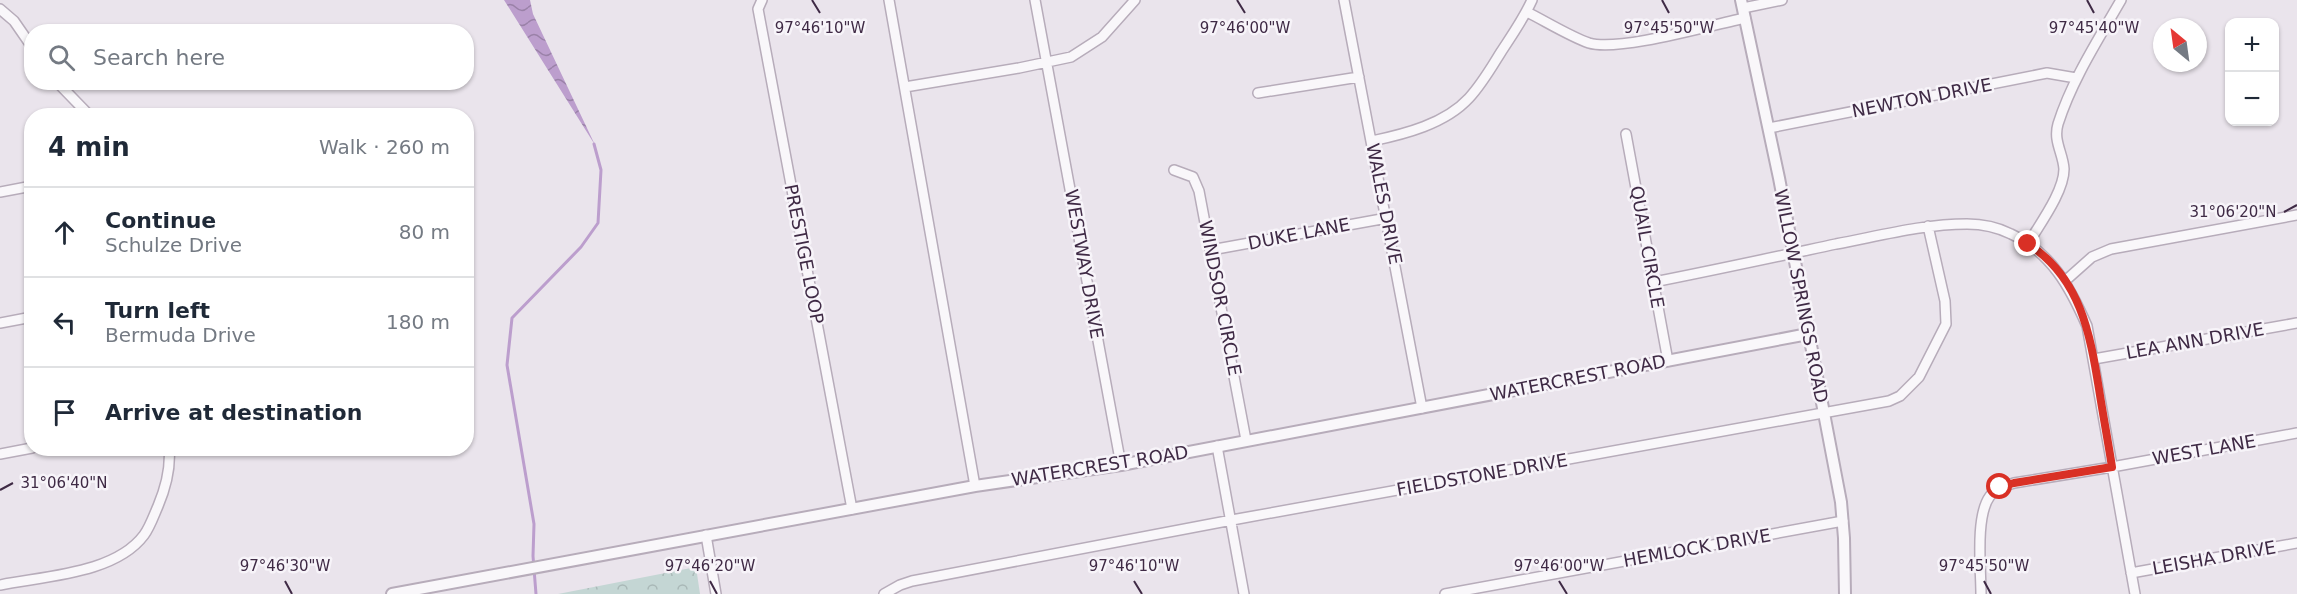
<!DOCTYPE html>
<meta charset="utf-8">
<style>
:root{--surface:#fff;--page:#f6f6f7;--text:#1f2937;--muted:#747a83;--line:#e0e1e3}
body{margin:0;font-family:"DejaVu Sans",sans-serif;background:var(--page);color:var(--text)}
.controls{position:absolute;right:18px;top:18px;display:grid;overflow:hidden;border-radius:12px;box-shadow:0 2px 4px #0004}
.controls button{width:54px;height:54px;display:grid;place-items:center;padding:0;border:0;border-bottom:2px solid var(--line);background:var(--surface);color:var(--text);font:30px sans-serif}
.compass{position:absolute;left:2153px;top:18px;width:54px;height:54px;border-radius:50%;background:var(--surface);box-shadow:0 2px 4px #0004;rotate:331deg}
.stop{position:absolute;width:18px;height:18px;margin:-14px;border:4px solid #d93025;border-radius:50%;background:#fff}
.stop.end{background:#d93025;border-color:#fff;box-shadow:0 2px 6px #0008}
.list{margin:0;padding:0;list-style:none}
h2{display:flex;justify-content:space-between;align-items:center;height:78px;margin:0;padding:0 24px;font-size:26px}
h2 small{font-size:20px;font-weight:400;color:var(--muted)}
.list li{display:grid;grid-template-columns:39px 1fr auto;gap:18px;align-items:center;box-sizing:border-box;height:90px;padding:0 24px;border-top:2px solid var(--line)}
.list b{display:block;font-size:22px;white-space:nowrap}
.list p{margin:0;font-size:20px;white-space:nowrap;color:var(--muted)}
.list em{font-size:20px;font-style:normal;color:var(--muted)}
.icon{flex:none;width:33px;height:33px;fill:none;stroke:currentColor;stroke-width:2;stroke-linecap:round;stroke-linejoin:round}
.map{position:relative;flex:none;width:2297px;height:594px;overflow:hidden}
.search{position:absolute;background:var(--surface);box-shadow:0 2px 4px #0004;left:24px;top:24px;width:450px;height:66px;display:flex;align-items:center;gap:15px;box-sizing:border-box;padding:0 21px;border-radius:24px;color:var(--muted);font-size:22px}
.panel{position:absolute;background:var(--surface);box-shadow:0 2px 4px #0004;left:24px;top:108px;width:450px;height:348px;border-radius:24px}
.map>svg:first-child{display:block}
.park{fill:url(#park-crowns)}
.water{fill:url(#water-waves)}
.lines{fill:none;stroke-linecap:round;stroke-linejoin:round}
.stream{stroke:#bc9ecd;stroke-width:3}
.minor-casing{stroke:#b7acba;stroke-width:12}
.tertiary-casing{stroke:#b7acba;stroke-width:14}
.minor{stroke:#f9f7fa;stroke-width:9}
.tertiary{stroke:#f9f7fa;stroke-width:10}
.route{stroke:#d93025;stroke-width:8}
.ticks{fill:none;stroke:#3f2a45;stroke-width:2}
.labels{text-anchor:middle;stroke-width:5;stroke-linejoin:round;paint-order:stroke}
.street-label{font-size:18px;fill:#3f2a45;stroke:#f7f4f9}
.ticks-label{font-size:15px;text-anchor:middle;fill:#3f2a45;stroke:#f7f4f9;stroke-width:5;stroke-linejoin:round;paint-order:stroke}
</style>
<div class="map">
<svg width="2297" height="594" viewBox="0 0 2297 594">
<defs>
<pattern id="park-crowns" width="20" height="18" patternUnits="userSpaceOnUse" patternTransform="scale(1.5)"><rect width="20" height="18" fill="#c4d6d4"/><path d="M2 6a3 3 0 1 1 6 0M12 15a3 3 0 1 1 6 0" fill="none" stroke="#a9b8b7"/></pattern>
<pattern id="water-waves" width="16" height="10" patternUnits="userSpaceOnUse" patternTransform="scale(1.5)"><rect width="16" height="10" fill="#bc9ecd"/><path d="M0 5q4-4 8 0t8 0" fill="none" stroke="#9a81a8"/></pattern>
</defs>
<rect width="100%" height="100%" fill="#eae4ec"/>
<path class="park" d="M 696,567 L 700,594 L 558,594 Z"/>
<path class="water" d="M 504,0 L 530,0 L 533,14 L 595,145 Z"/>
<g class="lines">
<path class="stream" d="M 536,594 L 533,556 L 534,524 L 507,365 L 512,318 L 581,247 L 598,223 L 601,170 L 594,144"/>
<defs>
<path id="minor" d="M 762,0 L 758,9 L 852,509
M 889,0 L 975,486
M 1035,0 L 1121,465
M 1344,0 L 1422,408
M 1743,8 L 1782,0
M 0,9 L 14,21 L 32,47
M 1527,12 C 1545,21 1571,37 1589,43 C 1619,52 1711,25 1745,18
M 57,82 L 90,116
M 905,87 L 1019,68 L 1071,57 L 1102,37 L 1135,0
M 1258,93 L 1359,77
M 1769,128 L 2047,73 L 2076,78
M 1626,134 L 1668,361
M 1372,141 C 1405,134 1445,124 1469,98 C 1482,84 1491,68 1501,52 C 1512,35 1524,18 1532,0
M 1174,170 L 1193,177 L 1199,191 L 1246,440
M 0,192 L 32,186
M 2028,244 C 2039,225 2064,192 2064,169 C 2063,153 2053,141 2058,124 C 2072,80 2098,40 2121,0
M 1211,250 L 1387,218
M 2065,281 L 2092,257 L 2111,249 L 2297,215
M 1654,282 C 1715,270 1775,257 1836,244 C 1879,236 1923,224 1967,224 C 1982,224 1997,227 2011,234 C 2051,252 2070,287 2087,326 L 2135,594
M 0,323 L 32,317
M 2094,359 L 2297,323
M 1217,446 L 1244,594
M 0,454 L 32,448
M 706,535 L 716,594
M 2131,573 L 2297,543
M 0,585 C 44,576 115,574 144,535 C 150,527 154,515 158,506 C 166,487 171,469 169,448
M 884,594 L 900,585 L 912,581 L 1232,520 L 1889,401 L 1900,396 L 1919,377 L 1946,324 L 1945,301 L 1928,226
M 1445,594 L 1843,521
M 1981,594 C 1981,569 1975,516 1990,496 C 1996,488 2005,486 2014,483 L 2112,467 L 2297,433"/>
<path id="tertiary" d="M 1741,0 L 1779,178 L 1841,502 L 1844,538 L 1845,594
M 392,594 L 975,486 L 1121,465 L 1808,334"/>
</defs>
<use href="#minor" class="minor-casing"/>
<use href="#tertiary" class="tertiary-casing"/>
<use href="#minor" class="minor"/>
<use href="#tertiary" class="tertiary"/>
</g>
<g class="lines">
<path class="route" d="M 2000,487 L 2014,483 L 2112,467 C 2108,441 2103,415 2099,389 C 2090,333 2080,277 2028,244"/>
</g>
<path class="ticks" d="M 812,0 L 820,13M 1237,0 L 1245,13M 1662,0 L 1669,13M 2087,0 L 2094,13M 2284,212 L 2297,205M 0,490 L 13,483M 285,581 L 292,594M 710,581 L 717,594M 1134,581 L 1142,594M 1559,581 L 1567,594M 1984,581 L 1991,594"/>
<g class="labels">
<g class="street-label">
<text transform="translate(1922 98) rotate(-11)" y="6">NEWTON DRIVE</text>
<text transform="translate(1384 204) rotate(79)" y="6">WALES DRIVE</text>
<text transform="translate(1299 234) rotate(-11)" y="6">DUKE LANE</text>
<text transform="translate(1647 247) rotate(80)" y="6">QUAIL CIRCLE</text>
<text transform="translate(804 254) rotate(79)" y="6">PRESTIGE LOOP</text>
<text transform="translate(1084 264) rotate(80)" y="6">WESTWAY DRIVE</text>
<text transform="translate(1801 296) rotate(79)" y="6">WILLOW SPRINGS ROAD</text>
<text transform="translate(1220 298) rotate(79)" y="6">WINDSOR CIRCLE</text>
<text transform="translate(2195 341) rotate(-10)" y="6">LEA ANN DRIVE</text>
<text transform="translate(1578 378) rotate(-11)" y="6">WATERCREST ROAD</text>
<text transform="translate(2204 450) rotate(-10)" y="6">WEST LANE</text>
<text transform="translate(1100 466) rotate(-9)" y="6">WATERCREST ROAD</text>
<text transform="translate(1482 475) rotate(-10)" y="6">FIELDSTONE DRIVE</text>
<text transform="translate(1697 548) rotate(-10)" y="6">HEMLOCK DRIVE</text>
<text transform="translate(2214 558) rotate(-10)" y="6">LEISHA DRIVE</text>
</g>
</g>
<g class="ticks-label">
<text x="820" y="33">97°46'10"W</text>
<text x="1245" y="33">97°46'00"W</text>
<text x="1669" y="33">97°45'50"W</text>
<text x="2094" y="33">97°45'40"W</text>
<text x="2233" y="217">31°06'20"N</text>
<text x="64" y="488">31°06'40"N</text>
<text x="285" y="571">97°46'30"W</text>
<text x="710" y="571">97°46'20"W</text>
<text x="1134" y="571">97°46'10"W</text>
<text x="1559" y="571">97°46'00"W</text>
<text x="1984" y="571">97°45'50"W</text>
</g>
</svg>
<div class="controls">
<button>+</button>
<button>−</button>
</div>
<svg class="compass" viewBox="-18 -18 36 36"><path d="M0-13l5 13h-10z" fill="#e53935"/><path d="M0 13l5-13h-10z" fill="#747a83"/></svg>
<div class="stop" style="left:2000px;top:487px"></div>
<div class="stop end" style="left:2028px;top:244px"></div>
<div class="search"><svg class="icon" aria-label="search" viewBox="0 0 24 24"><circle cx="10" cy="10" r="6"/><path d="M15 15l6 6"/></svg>Search here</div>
<section class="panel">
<h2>4 min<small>Walk · 260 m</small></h2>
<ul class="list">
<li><svg class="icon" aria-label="ahead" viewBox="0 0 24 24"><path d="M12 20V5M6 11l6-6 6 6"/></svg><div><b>Continue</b><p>Schulze Drive</p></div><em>80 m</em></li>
<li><svg class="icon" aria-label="left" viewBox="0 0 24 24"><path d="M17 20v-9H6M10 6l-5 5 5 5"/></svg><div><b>Turn left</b><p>Bermuda Drive</p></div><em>180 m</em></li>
<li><svg class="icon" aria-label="arrive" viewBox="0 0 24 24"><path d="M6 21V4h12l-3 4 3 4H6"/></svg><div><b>Arrive at destination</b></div></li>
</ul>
</section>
</div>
